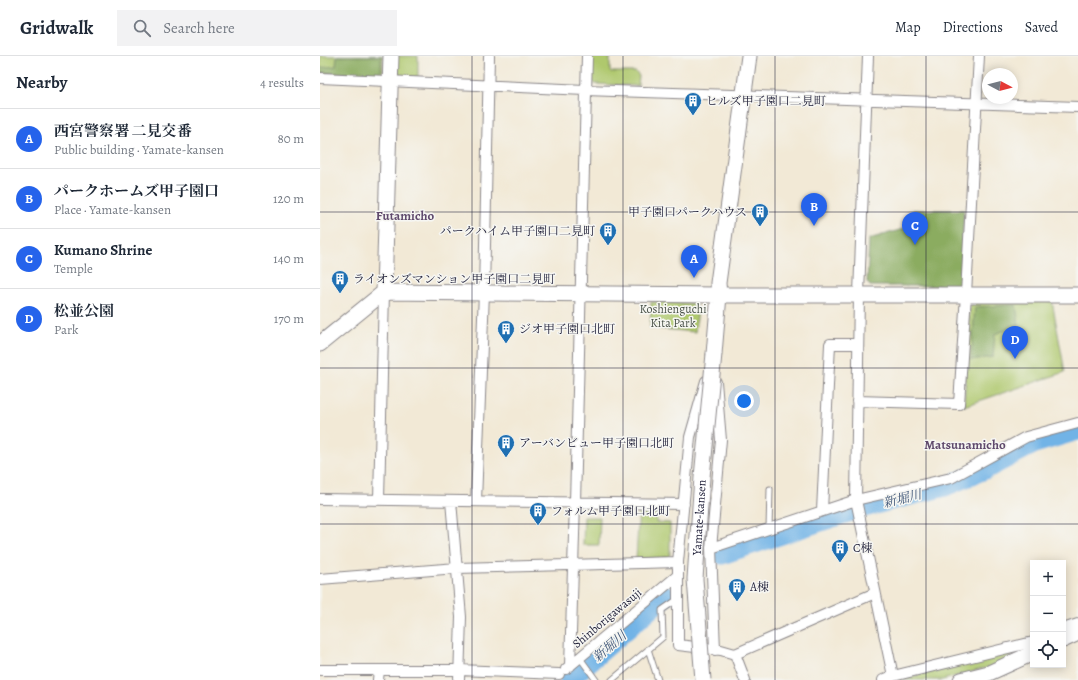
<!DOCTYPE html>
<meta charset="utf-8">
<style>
:root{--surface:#fff;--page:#f2f2f3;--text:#1f2937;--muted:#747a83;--line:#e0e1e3;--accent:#2563eb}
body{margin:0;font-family:Alegreya,"Noto Serif JP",serif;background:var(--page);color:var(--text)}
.controls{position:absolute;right:12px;bottom:12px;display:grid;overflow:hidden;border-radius:0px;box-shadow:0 2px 10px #0003}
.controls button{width:36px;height:36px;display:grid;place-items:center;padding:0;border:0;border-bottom:1px solid var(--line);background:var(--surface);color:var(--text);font:20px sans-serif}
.compass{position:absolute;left:662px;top:12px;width:36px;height:36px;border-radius:50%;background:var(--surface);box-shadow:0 2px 10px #0003;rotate:97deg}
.you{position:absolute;left:424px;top:345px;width:14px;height:14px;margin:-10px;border:3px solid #fff;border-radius:50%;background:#1a73e8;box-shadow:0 0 0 6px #1a73e833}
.badge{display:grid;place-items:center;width:26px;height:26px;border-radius:50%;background:var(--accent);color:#fff;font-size:13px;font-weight:700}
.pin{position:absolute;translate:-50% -33px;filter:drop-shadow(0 1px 2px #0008)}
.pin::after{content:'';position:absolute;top:21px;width:14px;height:12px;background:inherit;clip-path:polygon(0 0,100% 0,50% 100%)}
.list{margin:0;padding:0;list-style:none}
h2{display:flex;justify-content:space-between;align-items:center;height:52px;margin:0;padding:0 16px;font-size:17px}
h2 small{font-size:13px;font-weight:400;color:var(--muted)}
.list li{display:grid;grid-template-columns:26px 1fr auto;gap:12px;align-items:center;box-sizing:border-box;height:60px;padding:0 16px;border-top:1px solid var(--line)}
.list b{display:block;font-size:15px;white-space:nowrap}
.list p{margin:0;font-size:13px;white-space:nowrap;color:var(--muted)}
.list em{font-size:13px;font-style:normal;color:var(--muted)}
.icon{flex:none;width:22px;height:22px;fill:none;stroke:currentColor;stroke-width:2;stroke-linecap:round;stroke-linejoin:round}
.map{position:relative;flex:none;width:758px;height:624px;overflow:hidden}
header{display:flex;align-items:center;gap:24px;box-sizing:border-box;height:56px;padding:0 20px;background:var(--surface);border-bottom:1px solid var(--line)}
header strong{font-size:19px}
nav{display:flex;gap:22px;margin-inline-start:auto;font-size:14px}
.search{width:280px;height:36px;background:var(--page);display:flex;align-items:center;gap:10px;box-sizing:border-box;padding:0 14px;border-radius:0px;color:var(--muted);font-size:15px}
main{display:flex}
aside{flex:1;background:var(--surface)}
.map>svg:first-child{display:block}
.green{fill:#afc86d;stroke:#687554}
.forest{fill:#8bac60;stroke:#56674e}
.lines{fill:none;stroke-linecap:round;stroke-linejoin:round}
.river{stroke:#71b3e6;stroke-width:19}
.lane-casing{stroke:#8a8688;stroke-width:7}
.street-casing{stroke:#8a8688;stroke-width:12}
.secondary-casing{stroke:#8a8688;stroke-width:17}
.lane{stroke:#fff;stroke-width:5}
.street{stroke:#fff;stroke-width:10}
.secondary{stroke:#fff;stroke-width:15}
.secondary-bridge-casing{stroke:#8a8688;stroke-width:17;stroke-linecap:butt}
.secondary-bridge{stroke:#fff;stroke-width:15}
.grid{fill:none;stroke:#22223b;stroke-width:1;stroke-opacity:0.55}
.labels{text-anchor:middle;stroke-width:3;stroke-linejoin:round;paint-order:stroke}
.poi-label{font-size:12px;fill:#22223b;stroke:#f6f6f2;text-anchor:start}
.park-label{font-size:12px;fill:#4c544a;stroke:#f6f6f2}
.street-label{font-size:12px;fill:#22223b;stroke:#f6f6f2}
.neighbourhood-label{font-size:13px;font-weight:bold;fill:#5f496c;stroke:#f6f6f2}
.water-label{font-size:13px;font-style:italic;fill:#3e5577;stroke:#f6f6f2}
</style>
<header>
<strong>Gridwalk</strong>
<div class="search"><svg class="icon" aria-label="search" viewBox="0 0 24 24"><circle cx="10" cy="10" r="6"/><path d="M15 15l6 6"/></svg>Search here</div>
<nav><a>Map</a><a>Directions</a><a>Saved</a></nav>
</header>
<main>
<aside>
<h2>Nearby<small>4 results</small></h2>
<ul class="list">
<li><span class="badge">A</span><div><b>西宮警察署 二見交番</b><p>Public building · Yamate-kansen</p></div><em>80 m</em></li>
<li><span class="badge">B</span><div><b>パークホームズ甲子園口</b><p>Place · Yamate-kansen</p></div><em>120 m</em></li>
<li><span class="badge">C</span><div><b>Kumano Shrine</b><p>Temple</p></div><em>140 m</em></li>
<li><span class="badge">D</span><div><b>松並公園</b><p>Park</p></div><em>170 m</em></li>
</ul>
</aside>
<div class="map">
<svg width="758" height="624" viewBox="0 0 758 624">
<rect width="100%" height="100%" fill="#f6f6f2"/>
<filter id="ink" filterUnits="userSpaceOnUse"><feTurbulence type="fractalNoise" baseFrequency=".025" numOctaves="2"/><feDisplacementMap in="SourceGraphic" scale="8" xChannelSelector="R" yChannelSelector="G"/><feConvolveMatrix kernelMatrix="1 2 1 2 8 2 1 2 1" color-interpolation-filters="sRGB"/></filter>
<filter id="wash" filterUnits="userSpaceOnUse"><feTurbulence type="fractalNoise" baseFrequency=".012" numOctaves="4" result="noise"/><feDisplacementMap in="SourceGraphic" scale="16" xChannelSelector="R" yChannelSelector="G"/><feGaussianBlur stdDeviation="0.9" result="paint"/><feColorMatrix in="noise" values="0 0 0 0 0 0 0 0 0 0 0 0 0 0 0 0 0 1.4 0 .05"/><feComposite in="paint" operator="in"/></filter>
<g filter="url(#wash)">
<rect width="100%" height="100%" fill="#f2e9d6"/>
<path class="green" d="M 0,0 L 63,0 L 63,16 L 58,20 L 0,18 Z
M 76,0 L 98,0 L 98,21 L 83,21 L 78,18 Z
M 271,0 L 290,0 L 290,16 L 316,16 L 319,20 L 318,30 L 275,28 L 271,24 Z
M 652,245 L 732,245 L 745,316 L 644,350 L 650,247 Z
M 331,246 L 373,247 L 378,254 L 375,276 L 330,272 Z
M 319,451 L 337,452 L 336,466 L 350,467 L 350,499 L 348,501 L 316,503 Z
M 264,461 L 280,461 L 279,489 L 263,489 Z
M 713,589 L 670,611 L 622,624 L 579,624 Z"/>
<path class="forest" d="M 17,0 L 61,0 L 61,15 L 57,19 L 0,16 L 0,12 L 16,10 Z
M 593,154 L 644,154 L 640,230 L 550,230 L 547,226 L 549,183 L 593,170 Z
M 696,249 L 699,269 L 675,278 L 673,301 L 651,304 L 655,251 Z"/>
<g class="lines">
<path class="river" d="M 402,499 L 540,453 L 625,431 L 667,413 L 715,388 L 758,375
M 249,624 L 347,539"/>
</g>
</g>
<g filter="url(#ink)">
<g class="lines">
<defs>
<path id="lane" d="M 449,473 L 450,433
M 328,593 L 338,624
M 260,602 L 276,624
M 292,624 L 343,581 L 342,554 L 358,543"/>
<path id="street" d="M 548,0 L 539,238 L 536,444 L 573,620
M 0,22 L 265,34 L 758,51
M 386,325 L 370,381 L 358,506 L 358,589 L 401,594 L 415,598 L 555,537
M 537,345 L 639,348 L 646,238 L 659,0
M 0,443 L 364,448
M 59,443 L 64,236
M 131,445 L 141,561 L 139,624
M 156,445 L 164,236 L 169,0
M 502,455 L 510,288 L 538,288
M 391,492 L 536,444 L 631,422 L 706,381 L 758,367
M 0,523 L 137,512 L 358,506
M 743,573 L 758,568
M 395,594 L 391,492 L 401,384 L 396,326
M 415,598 L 425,624
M 250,610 L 255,446 L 267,0
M 246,613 L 357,520
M 0,614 L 139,614 L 239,618
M 58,624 L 59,614
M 563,624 L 573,620 L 713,586"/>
<path id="secondary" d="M 64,236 L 71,0
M 0,288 L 64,236 L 399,239 L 758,239
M 394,298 L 399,239 L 398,227 L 429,0
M 743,584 L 758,577
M 641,624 L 669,617 L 713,597"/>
</defs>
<use href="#lane" class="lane-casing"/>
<use href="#street" class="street-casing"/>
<use href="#secondary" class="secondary-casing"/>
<use href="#lane" class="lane"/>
<use href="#street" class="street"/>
<use href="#secondary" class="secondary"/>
<defs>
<g id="secondary-bridge">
<path id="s1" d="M 383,624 L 375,523 L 382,421 L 394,298"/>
</g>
</defs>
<use href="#secondary-bridge" class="secondary-bridge-casing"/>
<use href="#secondary-bridge" class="secondary-bridge"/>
</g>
</g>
<path class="grid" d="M 152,0 L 152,624M 303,0 L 303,624M 455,0 L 455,624M 606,0 L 606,624M 0,156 L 758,156M 0,312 L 758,312M 0,468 L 758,468"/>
<defs>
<symbol id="building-pin" viewBox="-11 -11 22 30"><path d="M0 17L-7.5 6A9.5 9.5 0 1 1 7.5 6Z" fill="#1f6fb2" stroke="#f6f6f2"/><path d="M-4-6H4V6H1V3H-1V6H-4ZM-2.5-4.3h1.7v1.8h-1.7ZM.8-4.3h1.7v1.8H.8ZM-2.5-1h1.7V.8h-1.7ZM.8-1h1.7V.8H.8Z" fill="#fff"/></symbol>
</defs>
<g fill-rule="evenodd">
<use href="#building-pin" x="363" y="35" width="20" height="27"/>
<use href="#building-pin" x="430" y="146" width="20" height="27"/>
<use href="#building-pin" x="278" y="165" width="20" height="27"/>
<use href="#building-pin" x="10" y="213" width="20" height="27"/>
<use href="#building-pin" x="176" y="263" width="20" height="27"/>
<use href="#building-pin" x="176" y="377" width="20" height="27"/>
<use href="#building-pin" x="208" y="445" width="20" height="27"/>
<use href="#building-pin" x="510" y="482" width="20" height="27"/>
<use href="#building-pin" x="407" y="521" width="20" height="27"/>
</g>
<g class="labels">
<g class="poi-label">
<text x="386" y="49">ヒルズ甲子園口二見町</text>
<text x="427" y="160" text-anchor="end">甲子園口パークハウス</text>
<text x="275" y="179" text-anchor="end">パークハイム甲子園口二見町</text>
<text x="33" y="227">ライオンズマンション甲子園口二見町</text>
<text x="199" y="277">ジオ甲子園口北町</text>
<text x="199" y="391">アーバンビュー甲子園口北町</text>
<text x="231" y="459">フォルム甲子園口北町</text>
<text x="533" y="496">C棟</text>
<text x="430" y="535">A棟</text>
</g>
<g class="park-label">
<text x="353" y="257">Koshienguchi<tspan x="353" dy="14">Kita Park</tspan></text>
</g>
<g class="street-label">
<text dy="4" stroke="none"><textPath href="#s1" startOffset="163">Yamate-kansen</textPath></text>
<text transform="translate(287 562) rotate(-40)" y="4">Shinborigawasuji</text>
</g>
<g class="neighbourhood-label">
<text x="85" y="164">Futamicho</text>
<text x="645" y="393">Matsunamicho</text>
</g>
<g class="water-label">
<text transform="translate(582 442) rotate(-14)" y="5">新堀川</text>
<text transform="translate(289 590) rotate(-41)" y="5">新堀川</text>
</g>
</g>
</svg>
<div class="controls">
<button>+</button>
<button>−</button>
<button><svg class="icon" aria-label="locate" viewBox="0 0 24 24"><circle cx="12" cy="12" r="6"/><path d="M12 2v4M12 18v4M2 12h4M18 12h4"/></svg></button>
</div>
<svg class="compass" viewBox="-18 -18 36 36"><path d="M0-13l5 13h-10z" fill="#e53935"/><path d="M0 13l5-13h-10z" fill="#747a83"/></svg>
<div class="you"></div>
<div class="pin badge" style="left:374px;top:222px">A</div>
<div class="pin badge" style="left:494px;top:170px">B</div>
<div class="pin badge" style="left:595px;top:189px">C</div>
<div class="pin badge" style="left:695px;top:303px">D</div>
</div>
</main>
